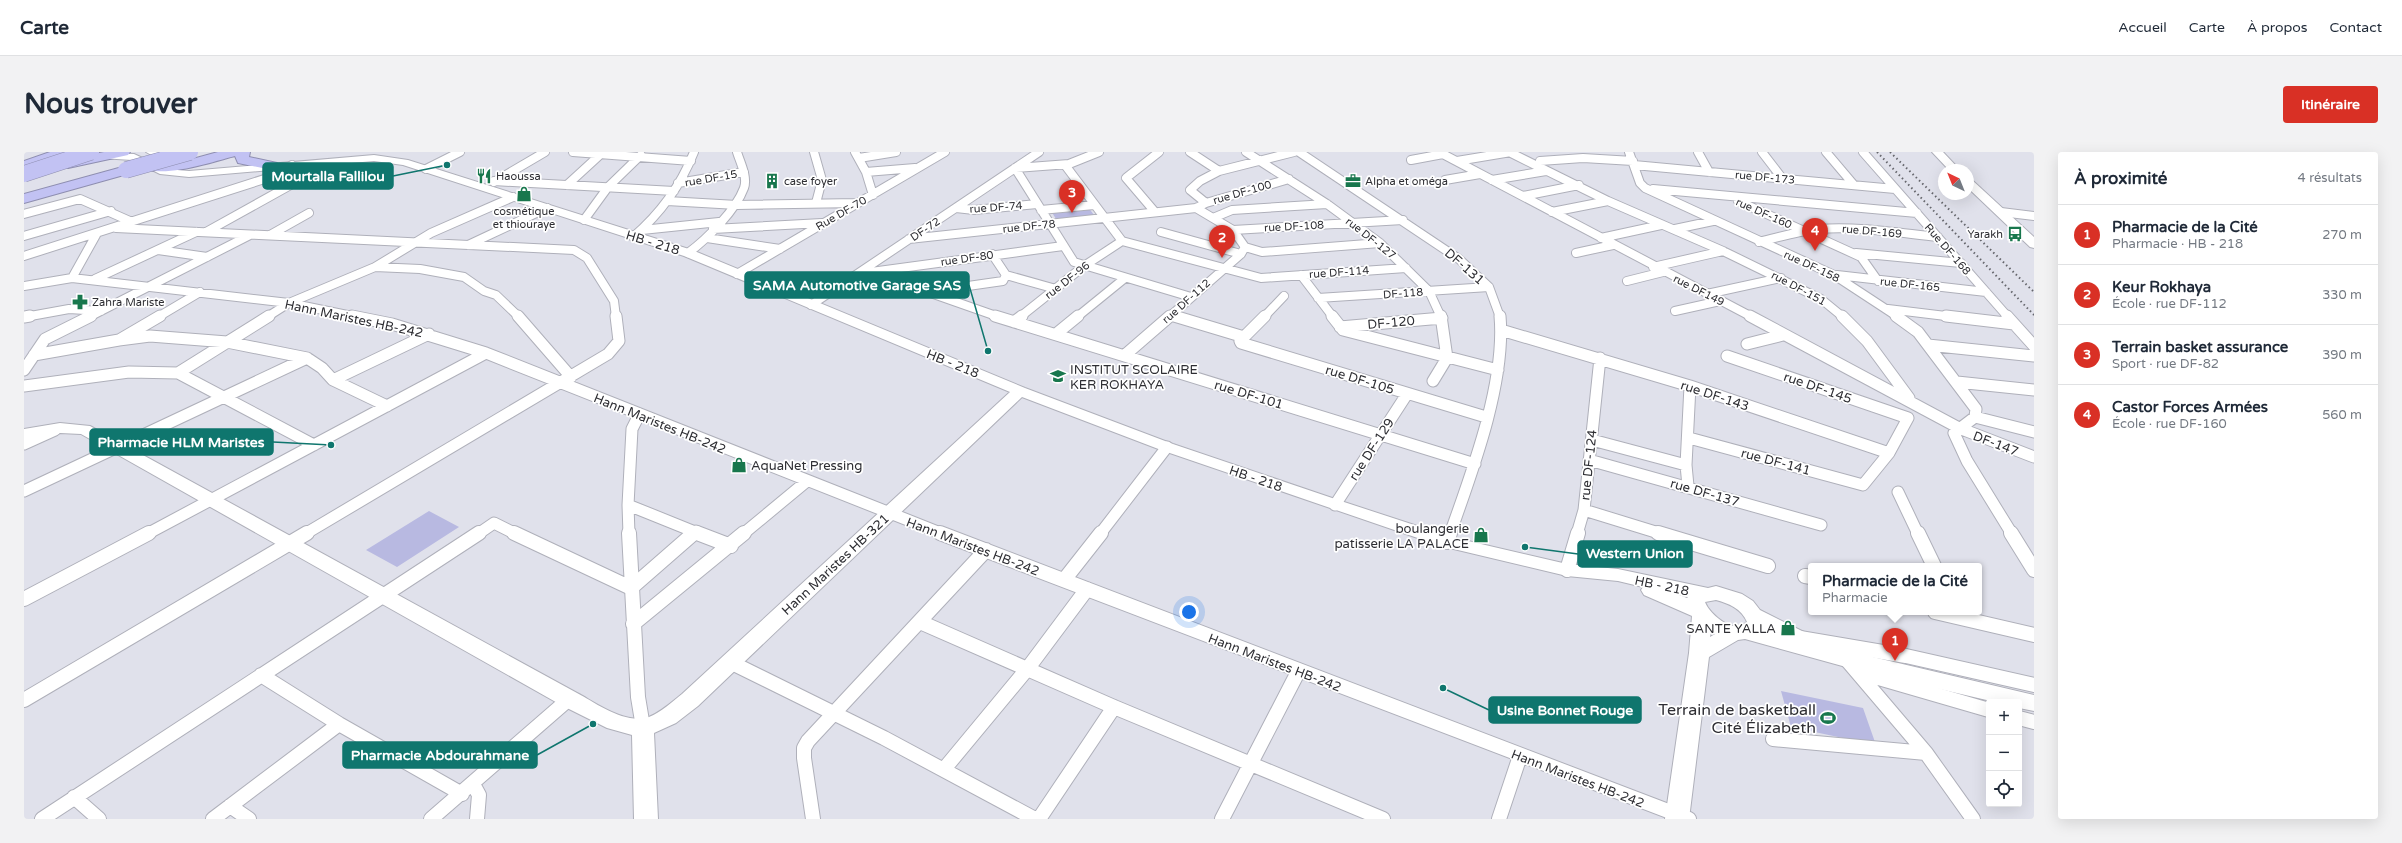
<!DOCTYPE html>
<html lang="fr">
<meta charset="utf-8">
<style>
:root{--surface:#fff;--page:#f2f2f3;--text:#1f2937;--muted:#747a83;--line:#e0e1e3;--accent:#d93025}
body{margin:0;font-family:"Varela Round",sans-serif;background:var(--page);color:var(--text)}
.controls{position:absolute;right:12px;bottom:12px;display:grid;overflow:hidden;border-radius:4px;box-shadow:0 4px 16px #0002}
.controls button{width:36px;height:36px;display:grid;place-items:center;padding:0;border:0;border-bottom:1px solid var(--line);background:var(--surface);color:var(--text);font:20px sans-serif}
.compass{position:absolute;left:1914px;top:12px;width:36px;height:36px;border-radius:50%;background:var(--surface);box-shadow:0 4px 16px #0002;rotate:317deg}
.you{position:absolute;left:1165px;top:460px;width:14px;height:14px;margin:-10px;border:3px solid #fff;border-radius:50%;background:#1a73e8;box-shadow:0 0 0 6px #1a73e833}
.badge{display:grid;place-items:center;width:26px;height:26px;border-radius:50%;background:var(--accent);color:#fff;font-size:13px;font-weight:700}
.pin{position:absolute;translate:-50% -33px;filter:drop-shadow(0 1px 2px #0008)}
.pin::after{content:'';position:absolute;top:21px;width:14px;height:12px;background:inherit;clip-path:polygon(0 0,100% 0,50% 100%)}
.popup{position:absolute;left:1784px;top:411px;width:174px;height:52px;box-sizing:border-box;display:grid;place-content:center;border-radius:4px;background:var(--surface);filter:drop-shadow(0 1px 3px #0005);font-size:13px;white-space:nowrap;color:var(--muted)}
.popup b{font-size:15px;color:var(--text)}
.popup::after{content:'';position:absolute;left:50%;top:100%;margin-left:-8px;border:8px solid transparent;border-top-color:var(--surface)}
.list{margin:0;padding:0;list-style:none}
h2{display:flex;justify-content:space-between;align-items:center;height:52px;margin:0;padding:0 16px;font-size:17px}
h2 small{font-size:13px;font-weight:400;color:var(--muted)}
.list li{display:grid;grid-template-columns:26px 1fr auto;gap:12px;align-items:center;box-sizing:border-box;height:60px;padding:0 16px;border-top:1px solid var(--line)}
.list b{display:block;font-size:15px;white-space:nowrap}
.list p{margin:0;font-size:13px;white-space:nowrap;color:var(--muted)}
.list em{font-size:13px;font-style:normal;color:var(--muted)}
.icon{flex:none;width:22px;height:22px;fill:none;stroke:currentColor;stroke-width:2;stroke-linecap:round;stroke-linejoin:round}
.map{position:relative;flex:none;width:2010px;height:667px;overflow:hidden;border-radius:4px}
header{display:flex;align-items:center;gap:24px;box-sizing:border-box;height:56px;padding:0 20px;background:var(--surface);border-bottom:1px solid var(--line)}
header strong{font-size:19px}
nav{display:flex;gap:22px;margin-inline-start:auto;font-size:14px}
.intro{display:flex;align-items:center;justify-content:space-between;box-sizing:border-box;height:96px;padding:0 24px}
h1{margin:0;font-size:28px}
.button{padding:10px 18px;border-radius:4px;background:var(--accent);color:#fff;font-size:14px;font-weight:700}
main{display:flex;gap:24px;padding:0 24px}
aside{flex:1;background:var(--surface);border-radius:4px;box-shadow:0 4px 16px #0002}
.map>svg:first-child{display:block}
.green{fill:#b8b9e1}
.lines{fill:none;stroke-linecap:round;stroke-linejoin:round}
.street-far2-casing{stroke:#afb0ba;stroke-width:10}
.street-far1-casing{stroke:#afb0ba;stroke-width:13}
.street-casing{stroke:#afb0ba;stroke-width:16}
.secondary-casing{stroke:#afb0ba;stroke-width:2}
.highway-casing{stroke:#8e8eb0;stroke-width:2}
.street-far2{stroke:#fff;stroke-width:8}
.street-far1{stroke:#fff;stroke-width:11}
.street{stroke:#fff;stroke-width:14}
.secondary{fill:#fff;fill-rule:evenodd}
.highway{fill:#c2c2f3;fill-rule:evenodd}
.rail{stroke:#65666c;stroke-width:2;stroke-dasharray:1.5 3;stroke-linecap:butt}
.highway-bridge-casing{stroke:#8e8eb0;stroke-width:17;stroke-linecap:butt}
.highway-bridge{stroke:#c2c2f3;stroke-width:16}
.labels{text-anchor:middle;stroke-width:3.5;stroke-linejoin:round;paint-order:stroke}
.far-poi-label{font-size:11px;fill:#2e2e33;stroke:#fff;text-anchor:start}
.far-street-label{font-size:11px;fill:#2e2e33;stroke:#fff}
.street-label{font-size:13px;fill:#2e2e33;stroke:#fff}
.poi-label{font-size:13px;fill:#2e2e33;stroke:#fff;text-anchor:start}
.near-poi-label{font-size:16px;fill:#2e2e33;stroke:#fff;text-anchor:end}
.leader{fill:none;stroke:#0f766e;stroke-width:1.5}
.callout-dot{fill:#0f766e;stroke:#fff;stroke-width:1.5}
.callout{fill:#0f766e;stroke:#0f766e;stroke-width:1.5}
.callout-label{font-size:14px;text-anchor:middle;font-weight:bold;fill:#fff}
</style>
<header>
<strong>Carte</strong>
<nav><a>Accueil</a><a>Carte</a><a>À propos</a><a>Contact</a></nav>
</header>
<div class="intro"><h1>Nous trouver</h1><a class="button">Itinéraire</a></div>
<main>
<div class="map">
<svg width="2010" height="667" viewBox="0 0 2010 667">
<rect width="100%" height="100%" fill="#e0e1eb"/>
<path class="green" d="M 1064,55 L 1070,63 L 1032,67 L 1027,59 Z
M 405,359 L 435,375 L 373,415 L 342,398 Z
M 1757,539 L 1839,556 L 1852,593 L 1767,575 Z"/>
<g class="lines">
<defs>
<path id="street-far2" d="M 549,0 L 667,9
M 790,0 L 798,28 L 792,51
M 831,0 L 842,20 L 849,43
M 1075,0 L 1045,12 L 991,16 L 1050,110 L 1167,145
M 1166,0 L 1195,19 L 1176,29 L 1166,38 L 1182,51
M 1222,0 L 1303,52 L 1356,91 L 1405,139 L 1417,165
M 1275,0 L 1435,107 L 1465,135 L 1476,165
M 1415,0 L 1728,165
M 1485,0 L 1584,49 L 1699,99 L 1797,147 L 1819,165
M 1605,0 L 1616,31 L 1621,36 L 1810,123 L 1874,165
M 1674,0 L 1685,20
M 1738,0 L 1758,26
M 1802,0 L 1830,33
M 1839,0 L 1984,165
M 835,6 L 872,0
M 1387,8 L 1419,2
M 1433,9 L 1487,0
M 1516,9 L 1559,6 L 1609,9
M 1041,13 L 1098,89
M 1610,13 L 1871,37
M 402,17 L 436,0
M 1195,19 L 1270,0
M 842,20 L 891,16
M 1421,28 L 1456,22
M 1468,28 L 1522,19
M 470,29 L 650,39
M 470,30 L 521,0
M 654,31 L 720,20
M 543,33 L 579,0
M 1629,37 L 1893,61
M 1499,44 L 1555,33
M 643,49 L 713,53 L 834,51
M 1714,49 L 1837,105 L 1854,129
M 932,56 L 950,58 L 1013,52
M 1172,56 L 1209,78 L 1221,95
M 1017,58 L 1070,53
M 1131,60 L 1102,26 L 1135,0
M 1528,60 L 1584,49
M 1977,60 L 2010,64
M 0,62 L 56,47 L 108,70
M 1189,66 L 1208,58 L 1303,52
M 560,68 L 584,35 L 617,3
M 92,76 L 550,98 L 563,106 L 590,149 L 592,165
M 689,77 L 798,71
M 1651,77 L 1689,69
M 618,78 L 695,70
M 1209,78 L 1379,68
M 182,80 L 272,30 L 275,25 L 261,19
M 1137,80 L 1217,102
M 246,83 L 285,61
M 0,84 L 87,59
M 609,85 C 636,62 657,33 670,0
M 683,86 L 756,97
M 1577,86 L 1637,73
M 885,87 L 1172,56 L 1182,51 L 1265,27
M 1098,89 L 1237,126 L 1382,116
M 1735,90 C 1755,85 1775,79 1795,77 C 1835,74 1875,81 1914,85
M 444,93 L 523,56
M 1221,95 L 1238,100 L 1356,91
M 134,98 L 183,105
M 664,101 C 683,87 712,58 720,36 C 724,25 716,10 713,0
M 1552,101 L 1589,93
M 1832,101 L 1937,111
M 0,104 L 253,23 L 268,13
M 351,115 L 396,117 L 440,125 L 460,139 L 472,143 L 495,165
M 1629,115 L 1699,99
M 841,118 L 975,165
M 847,120 L 1039,94
M 713,122 L 921,0
M 982,123 L 1032,137
M 1277,123 L 1309,165
M 1813,123 L 1962,140
M 48,126 L 72,83
M 71,127 L 172,80
M 1603,129 L 1639,120
M 0,134 L 48,126 L 265,151 L 333,165
M 902,140 L 979,129 L 982,123 L 968,102
M 1683,142 L 1757,126
M 1294,146 L 1465,135
M 787,153 L 1015,0
M 1864,157 L 1930,165
M 1651,159 L 1696,149
M 1147,163 L 1153,165
M 1,165 L 45,157 L 77,159
M 65,165 L 226,83
M 134,165 L 176,140
M 243,165 L 265,151 L 351,115 L 407,81 L 489,45
M 996,165 L 1060,114 L 1098,89
M 1053,165 L 1101,126
M 1145,165 L 1217,102 L 1221,95
M 1240,165 L 1260,144"/>
<path id="street-far1" d="M 328,164 L 368,172 L 462,201 L 919,382
M 494,164 L 547,225
M 971,164 L 1451,312
M 1150,164 L 1220,185
M 1241,164 L 1216,189 L 1217,191 L 1462,265
M 1308,164 L 1319,178 L 1474,218
M 1726,164 L 1935,276 L 2010,305
M 1818,164 L 1843,189 L 1885,246
M 1872,164 L 1894,180 L 1952,257 L 1951,265 L 1930,281 L 1943,309 L 1988,382
M 1922,164 L 1990,172
M 1983,164 L 2010,194
M 0,165 L 6,164
M 990,170 L 998,164
M 1316,175 L 1418,166
M 1477,178 L 1666,234 L 1865,301 L 1839,333 L 1665,286
M 1032,182 L 1054,164
M 95,188 L 126,184 L 203,190 L 283,206 L 298,216 L 309,228 L 363,254
M 1723,192 L 1759,183
M 1904,193 L 2010,204
M 10,203 L 95,188 L 136,164
M 1101,203 L 1146,164
M 1703,204 L 1884,266 L 1865,301
M 0,218 L 21,187 L 67,164
M 154,221 L 245,164
M 309,228 L 405,182
M 1409,229 L 1423,206 L 1417,164
M 1933,230 L 2010,238
M 0,234 L 105,220 L 154,221 L 290,293
M 1951,265 L 2010,280
M 1568,288 L 1662,313
M 0,292 L 31,278
M 1565,308 L 1797,373
M 1664,334 L 1662,313 L 1666,234
M 0,339 L 283,206
M 1874,340 L 1894,382
M 604,353 L 676,382
M 1311,353 L 1383,242
M 1560,358 L 1638,382
M 123,382 L 462,201
M 281,382 L 584,202 L 595,189 L 592,164
M 454,382 L 470,371 L 492,382
M 605,382 L 604,353 L 608,277 L 615,263
M 669,382 L 672,379
M 719,382 L 783,329
M 1076,382 L 1143,295
M 1426,382 C 1448,320 1482,230 1476,164
M 1553,382 L 1560,358 L 1576,206"/>
<path id="street" d="M 490,381 L 607,436 L 670,381
M 605,381 L 614,545 L 619,575
M 673,381 L 707,394
M 916,381 L 1665,667
M 1634,381 L 1744,414
M 1894,381 L 1910,414
M 1987,381 L 2010,418
M 1423,390 L 1426,381
M 1543,418 L 1554,381
M 1781,424 L 1787,425
M 1040,428 L 1077,381
M 0,447 L 125,381
M 1911,460 L 2010,483
M 896,470 L 1090,555 L 1359,667
M 609,472 L 720,381
M 1776,486 L 1882,504 L 2010,533
M 1822,507 L 1902,601 L 1949,667
M 706,510 L 860,586 L 1011,667
M 1834,520 L 1965,558
M 237,523 L 315,572 L 438,642
M 0,548 L 283,381
M 1995,566 L 2010,570
M 1749,587 L 1902,601
M 921,616 L 1004,516 L 1063,437
M 449,632 L 455,643 L 453,667
M 50,645 L 75,667
M 206,654 L 225,667
M 18,667 L 455,381
M 189,667 L 315,572
M 407,667 L 545,547
M 789,667 L 780,606 L 780,596 L 784,589 L 962,398
M 1015,667 L 1090,555
M 1198,667 L 1274,520
M 1475,667 L 1496,604"/>
<path id="secondary" d="M 122,0 L 135,0 L 156,12 L 155,14 L 147,14 Z
M 1908,0 L 1919,0 L 1936,18 L 1925,18 Z
M 81,1 L 110,2 L 142,17 L 165,19 L 350,3 L 384,8 L 668,98 L 1001,236 L 1149,292 L 1317,349 L 1427,385 L 1543,412 L 1594,417 L 1684,436 L 1692,434 L 1718,442 L 1729,449 L 1736,458 L 1784,482 L 1787,487 L 1785,490 L 2010,543 L 2010,559 L 1995,556 L 1995,550 L 1971,550 L 1822,515 L 1721,487 L 1714,488 L 1685,505 L 1665,667 L 1641,667 L 1665,501 L 1668,464 L 1620,443 L 1617,438 L 1619,435 L 1594,429 L 1543,424 L 1417,394 L 1137,298 L 998,245 L 674,554 L 652,571 L 630,581 L 634,667 L 610,667 L 608,583 L 583,576 L 537,553 L 57,282 L 36,281 L 0,287 L 0,277 L 36,271 L 66,274 L 553,541 C 572,551 601,573 625,565 C 637,560 648,550 658,542 L 986,240 L 660,104 L 379,13 L 350,9 L 165,25 L 136,22 L 108,8 L 77,6 L 77,2 ZM 1655,443 L 1664,445 L 1663,446 ZM 1692,448 C 1704,451 1718,457 1723,470 C 1710,483 1686,463 1681,450 ZM 1687,480 L 1691,482 L 1686,485 Z
M 1944,27 L 1948,28 L 2010,85 L 2010,96 L 2006,95 L 1944,36 Z"/>
<path id="highway" d="M 26,0 L 47,0 L 45,3 L 0,17 L 0,9 Z
M 80,0 L 106,0 L 104,3 L 44,16 L 37,12 L 39,9 Z
M 194,0 L 226,0 L 225,5 L 253,11 L 255,14 L 248,18 L 214,11 L 211,4 C 194,8 130,30 118,13 L 125,9 L 150,12 Z
M 102,14 L 107,15 L 109,18 L 107,21 L 0,51 L 0,42 Z"/>
</defs>
<use href="#street-far2" class="street-far2-casing"/>
<use href="#street-far1" class="street-far1-casing"/>
<use href="#street" class="street-casing"/>
<use href="#secondary" class="secondary-casing"/>
<use href="#highway" class="highway-casing"/>
<use href="#street-far2" class="street-far2"/>
<use href="#street-far1" class="street-far1"/>
<use href="#street" class="street"/>
<use href="#secondary" class="secondary"/>
<use href="#highway" class="highway"/>
<path class="rail" d="M 1853,0 L 2010,163
M 1866,0 L 2010,140"/>
<defs>
<path id="highway-bridge" d="M 102,18 L 166,0
M 0,22 L 67,0"/>
</defs>
<use href="#highway-bridge" class="highway-bridge-casing"/>
<use href="#highway-bridge" class="highway-bridge"/>
</g>
<defs>
<symbol id="restaurant-bare" viewBox="-9 -9 18 18"><path d="M-5-6h1v4h1v-4h1v4h1v-4h1v5L-1.5 .5V6h-2V.5L-5-1ZM5-6V6H3V1.5H1.5Q1.5-4 5-6Z" fill="#18774d" stroke="#fff" stroke-width="2.5" paint-order="stroke"/></symbol>
<symbol id="building-bare" viewBox="-9 -9 18 18"><path d="M-4-6H4V6H1V3H-1V6H-4ZM-2.5-4.3h1.7v1.8h-1.7ZM.8-4.3h1.7v1.8H.8ZM-2.5-1h1.7V.8h-1.7ZM.8-1h1.7V.8H.8Z" fill="#18774d" stroke="#fff" stroke-width="2.5" paint-order="stroke"/></symbol>
<symbol id="office-bare" viewBox="-9 -9 18 18"><path d="M-6-3h4V-5.5h4V-3h4V5H-6ZM-1-4.5V-3h2v-1.5ZM-6 0V1H6V0Z" fill="#18774d" stroke="#fff" stroke-width="2.5" paint-order="stroke"/></symbol>
<symbol id="shop-bare" viewBox="-9 -9 18 18"><path d="M-5-2.5h2.3a2.7 3.5 0 0 1 5.4 0H5L5.5 6h-11ZM-1.5-2.5h3a1.5 2.3 0 0 0-3 0Z" fill="#18774d" stroke="#fff" stroke-width="2.5" paint-order="stroke"/></symbol>
<symbol id="bus-bare" viewBox="-9 -9 18 18"><path d="M-5-6H5V4H4V6H2V4H-2V6H-4V4H-5ZM-3.5-4V0h7V-4ZM-3.5 1.2v1.5H-2V1.2ZM2 1.2v1.5H3.5V1.2Z" fill="#18774d" stroke="#fff" stroke-width="2.5" paint-order="stroke"/></symbol>
<symbol id="pharmacy-bare" viewBox="-9 -9 18 18"><path d="M-2-6h4v4h4v4h-4v4h-4v-4h-4v-4h4Z" fill="#18774d" stroke="#fff" stroke-width="2.5" paint-order="stroke"/></symbol>
<symbol id="school-bare" viewBox="-9 -9 18 18"><path d="M0-5L7-2L0 1L-7-2ZM-4 1L0 2.5L4 1V4Q0 6-4 4Z" fill="#18774d" stroke="#fff" stroke-width="2.5" paint-order="stroke"/></symbol>
<symbol id="stadium-bare" viewBox="-9 -9 18 18"><path d="M0-5a6.5 5 0 1 0 0 10a6.5 5 0 1 0 0-10ZM-3.5-1.8h7v3.6h-7Z" fill="#18774d" stroke="#fff" stroke-width="2.5" paint-order="stroke"/></symbol>
</defs>
<g fill-rule="evenodd">
<use href="#restaurant-bare" x="449" y="13" width="22" height="22"/>
<use href="#building-bare" x="737" y="18" width="22" height="22"/>
<use href="#office-bare" x="1318" y="18" width="22" height="22"/>
<use href="#shop-bare" x="489" y="31" width="22" height="22"/>
<use href="#bus-bare" x="1980" y="71" width="22" height="22"/>
<use href="#pharmacy-bare" x="45" y="139" width="22" height="22"/>
<use href="#school-bare" x="1023" y="213" width="22" height="22"/>
<use href="#shop-bare" x="704" y="302" width="22" height="22"/>
<use href="#shop-bare" x="1446" y="372" width="22" height="22"/>
<use href="#shop-bare" x="1753" y="465" width="22" height="22"/>
<use href="#stadium-bare" x="1793" y="555" width="22" height="22"/>
</g>
<g class="labels">
<g class="far-poi-label">
<text x="472" y="28">Haoussa</text>
<text x="760" y="33">case foyer</text>
<text x="1341" y="33">Alpha et oméga</text>
<text x="500" y="63" text-anchor="middle">cosmétique<tspan x="500" dy="13">et thiouraye</tspan></text>
<text x="1979" y="86" text-anchor="end">Yarakh</text>
<text x="68" y="154">Zahra Mariste</text>
</g>
<g class="far-street-label">
<text transform="translate(1741 25) rotate(5)" y="4">rue DF-173</text>
<text transform="translate(687 26) rotate(-10)" y="4">rue DF-15</text>
<text transform="translate(1218 40) rotate(-16)" y="4">rue DF-100</text>
<text transform="translate(972 55) rotate(-4)" y="4">rue DF-74</text>
<text transform="translate(817 61) rotate(-30)" y="4">Rue DF-70</text>
<text transform="translate(1740 61) rotate(24)" y="4">rue DF-160</text>
<text transform="translate(1005 74) rotate(-6)" y="4">rue DF-78</text>
<text transform="translate(1270 74) rotate(-3)" y="4">rue DF-108</text>
<text transform="translate(901 77) rotate(-34)" y="4">DF-72</text>
<text transform="translate(1848 79) rotate(5)" y="4">rue DF-169</text>
<text transform="translate(1347 86) rotate(38)" y="4">rue DF-127</text>
<text transform="translate(1924 97) rotate(49)" y="4">Rue DF-168</text>
<text transform="translate(943 106) rotate(-8)" y="4">rue DF-80</text>
<text transform="translate(1788 114) rotate(25)" y="4">rue DF-158</text>
<text transform="translate(1315 120) rotate(-4)" y="4">rue DF-114</text>
<text transform="translate(1043 128) rotate(-38)" y="4">rue DF-96</text>
<text transform="translate(1886 132) rotate(6)" y="4">rue DF-165</text>
<text transform="translate(1775 136) rotate(28)" y="4">rue DF-151</text>
<text transform="translate(1675 138) rotate(27)" y="4">rue DF149</text>
<text transform="translate(1379 141) rotate(-4)" y="4">DF-118</text>
<text transform="translate(1162 149) rotate(-42)" y="4">rue DF-112</text>
</g>
<g class="street-label">
<text transform="translate(629 90) rotate(17)" y="5">HB - 218</text>
<text transform="translate(1441 114) rotate(41)" y="5">DF-131</text>
<text transform="translate(330 166) rotate(12)" y="5">Hann Maristes HB-242</text>
<text transform="translate(1367 170) rotate(-5)" y="5">DF-120</text>
<text transform="translate(929 211) rotate(22)" y="5">HB - 218</text>
<text transform="translate(1336 227) rotate(17)" y="5">rue DF-105</text>
<text transform="translate(1794 235) rotate(19)" y="5">rue DF-145</text>
<text transform="translate(1225 242) rotate(17)" y="5">rue DF-101</text>
<text transform="translate(1691 243) rotate(18)" y="5">rue DF-143</text>
<text transform="translate(636 271) rotate(22)" y="5">Hann Maristes HB-242</text>
<text transform="translate(1972 291) rotate(21)" y="5">DF-147</text>
<text transform="translate(1347 297) rotate(-57)" y="5">rue DF-129</text>
<text transform="translate(1752 309) rotate(15)" y="5">rue DF-141</text>
<text transform="translate(1564 313) rotate(-84)" y="5">rue DF-124</text>
<text transform="translate(1232 326) rotate(19)" y="5">HB - 218</text>
<text transform="translate(1681 340) rotate(16)" y="5">rue DF-137</text>
<text transform="translate(949 394) rotate(21)" y="5">Hann Maristes HB-242</text>
<text transform="translate(811 412) rotate(-43)" y="5">Hann Maristes HB-321</text>
<text transform="translate(1638 433) rotate(12)" y="5">HB - 218</text>
<text transform="translate(1251 510) rotate(21)" y="5">Hann Maristes HB-242</text>
<text transform="translate(1554 626) rotate(21)" y="5">Hann Maristes HB-242</text>
</g>
<g class="poi-label">
<text x="1046" y="222">INSTITUT SCOLAIRE<tspan x="1046" dy="15">KER ROKHAYA</tspan></text>
<text x="727" y="318">AquaNet Pressing</text>
<text x="1445" y="381" text-anchor="end">boulangerie<tspan x="1445" dy="15">patisserie LA PALACE</tspan></text>
<text x="1752" y="481" text-anchor="end">SANTE YALLA</text>
</g>
<g class="near-poi-label">
<text x="1792" y="563">Terrain de basketball<tspan x="1792" dy="18">Cité Élizabeth</tspan></text>
</g>
</g>
<path class="leader" d="M423 13L369 24M964 199L945 133M307 293L249 290M1501 395L1554 402M1419 536L1465 558M569 572L513 603"/>
<g class="callout-dot">
<circle cx="423" cy="13" r="4"/>
<circle cx="964" cy="199" r="4"/>
<circle cx="307" cy="293" r="4"/>
<circle cx="1501" cy="395" r="4"/>
<circle cx="1419" cy="536" r="4"/>
<circle cx="569" cy="572" r="4"/>
</g>
<g class="callout">
<rect x="239" y="11" width="130" height="26" rx="4"/>
<rect x="721" y="120" width="224" height="26" rx="4"/>
<rect x="66" y="277" width="183" height="26" rx="4"/>
<rect x="1554" y="389" width="114" height="26" rx="4"/>
<rect x="1465" y="545" width="152" height="26" rx="4"/>
<rect x="319" y="590" width="194" height="26" rx="4"/>
</g>
<g class="callout-label">
<text x="304" y="29">Mourtalla Fallilou</text>
<text x="833" y="138">SAMA Automotive Garage SAS</text>
<text x="157" y="295">Pharmacie HLM Maristes</text>
<text x="1611" y="406">Western Union</text>
<text x="1541" y="563">Usine Bonnet Rouge</text>
<text x="416" y="608">Pharmacie Abdourahmane</text>
</g>
</svg>
<div class="controls">
<button>+</button>
<button>−</button>
<button><svg class="icon" aria-label="locate" viewBox="0 0 24 24"><circle cx="12" cy="12" r="6"/><path d="M12 2v4M12 18v4M2 12h4M18 12h4"/></svg></button>
</div>
<svg class="compass" viewBox="-18 -18 36 36"><path d="M0-13l5 13h-10z" fill="#e53935"/><path d="M0 13l5-13h-10z" fill="#747a83"/></svg>
<div class="you"></div>
<div class="pin badge" style="left:1871px;top:509px">1</div>
<div class="popup"><b>Pharmacie de la Cité</b>Pharmacie</div>
<div class="pin badge" style="left:1198px;top:106px">2</div>
<div class="pin badge" style="left:1048px;top:61px">3</div>
<div class="pin badge" style="left:1791px;top:99px">4</div>
</div>
<aside>
<h2>À proximité<small>4 résultats</small></h2>
<ul class="list">
<li><span class="badge">1</span><div><b>Pharmacie de la Cité</b><p>Pharmacie · HB - 218</p></div><em>270 m</em></li>
<li><span class="badge">2</span><div><b>Keur Rokhaya</b><p>École · rue DF-112</p></div><em>330 m</em></li>
<li><span class="badge">3</span><div><b>Terrain basket assurance</b><p>Sport · rue DF-82</p></div><em>390 m</em></li>
<li><span class="badge">4</span><div><b>Castor Forces Armées</b><p>École · rue DF-160</p></div><em>560 m</em></li>
</ul>
</aside>
</main>
